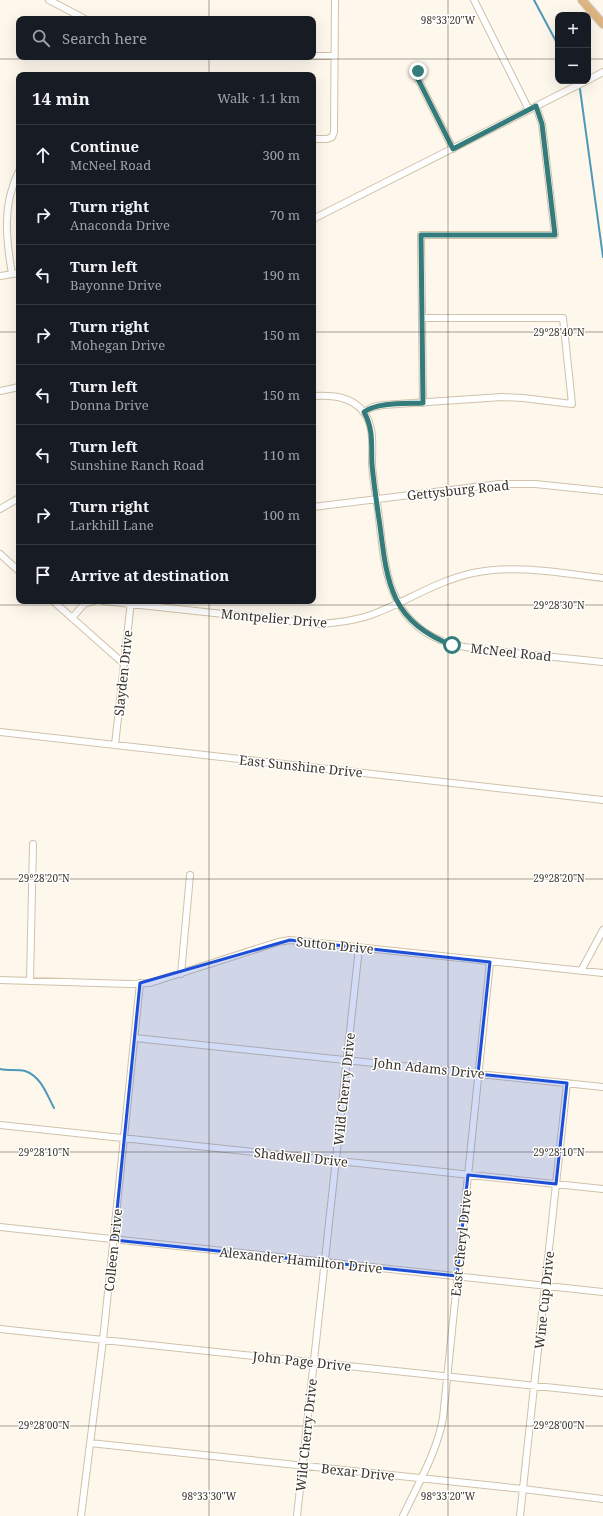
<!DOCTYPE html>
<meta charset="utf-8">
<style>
:root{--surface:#171b24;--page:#242831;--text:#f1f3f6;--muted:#9ea1a6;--line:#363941}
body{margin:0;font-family:"Noto Serif",serif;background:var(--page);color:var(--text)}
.controls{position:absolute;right:12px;top:12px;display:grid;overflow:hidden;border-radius:8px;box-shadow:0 4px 16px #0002}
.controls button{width:36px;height:36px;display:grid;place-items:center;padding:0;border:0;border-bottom:1px solid var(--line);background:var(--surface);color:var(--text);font:20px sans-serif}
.stop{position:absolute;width:12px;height:12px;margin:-9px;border:3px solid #347c7b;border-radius:50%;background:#fff}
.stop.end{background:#347c7b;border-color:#fff;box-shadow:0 1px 4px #0008}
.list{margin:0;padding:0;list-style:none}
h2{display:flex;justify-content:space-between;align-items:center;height:52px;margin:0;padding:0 16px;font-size:17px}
h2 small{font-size:13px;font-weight:400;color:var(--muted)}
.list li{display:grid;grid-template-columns:26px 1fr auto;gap:12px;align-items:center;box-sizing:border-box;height:60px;padding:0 16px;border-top:1px solid var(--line)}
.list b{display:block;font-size:15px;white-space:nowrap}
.list p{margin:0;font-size:13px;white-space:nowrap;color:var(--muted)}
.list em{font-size:13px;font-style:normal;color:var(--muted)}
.icon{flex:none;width:22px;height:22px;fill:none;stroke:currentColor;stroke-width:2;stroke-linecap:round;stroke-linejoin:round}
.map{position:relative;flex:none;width:603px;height:1516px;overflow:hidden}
.search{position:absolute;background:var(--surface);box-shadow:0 4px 16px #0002;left:16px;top:16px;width:300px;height:44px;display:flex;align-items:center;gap:10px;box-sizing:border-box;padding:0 14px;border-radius:8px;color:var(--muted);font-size:15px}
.panel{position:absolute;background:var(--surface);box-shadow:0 4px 16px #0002;left:16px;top:72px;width:300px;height:532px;border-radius:8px}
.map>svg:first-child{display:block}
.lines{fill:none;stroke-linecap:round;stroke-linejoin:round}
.stream{stroke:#4f98ba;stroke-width:2}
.minor-casing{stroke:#d1c2a8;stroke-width:8}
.major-casing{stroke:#d7d6d4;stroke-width:10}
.minor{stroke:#fff;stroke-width:6}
.major{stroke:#dcb580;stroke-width:8}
.route{stroke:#347c7b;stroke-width:5}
.marked{fill:#1d4ed8;fill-opacity:0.2;stroke:#1d4ed8;stroke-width:3;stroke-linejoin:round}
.ticks{fill:none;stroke:#393328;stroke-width:1;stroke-opacity:0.45}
.labels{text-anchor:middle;stroke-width:3;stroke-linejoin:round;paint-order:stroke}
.street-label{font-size:13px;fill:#393328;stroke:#fff}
.ticks-label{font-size:10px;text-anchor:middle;fill:#393328;stroke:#fff;stroke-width:3;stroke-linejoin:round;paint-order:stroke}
</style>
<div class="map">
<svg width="603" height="1516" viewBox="0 0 603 1516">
<rect width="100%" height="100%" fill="#fdf7ec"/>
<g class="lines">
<path class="stream" d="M 534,0 L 558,45
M 580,89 L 603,257
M 0,1069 C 8,1071 17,1069 25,1071 C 41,1076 47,1095 54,1108"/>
<defs>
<path id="minor" d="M 49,0 L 85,19
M 474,0 L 529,110
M 313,56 L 335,56
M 418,71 L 418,79 L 453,149
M 588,80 L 603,72
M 313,139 L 327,139 L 332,137 L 334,132 L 335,0
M 313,219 L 586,81
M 12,274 C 6,238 2,205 19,171
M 0,276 L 19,273
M 0,391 L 19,387
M 313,396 C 332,395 350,396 363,411 C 375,426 372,447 372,464 C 373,482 377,500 379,518 C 384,560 386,606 425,632 C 452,650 484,649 515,653 C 545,656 574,659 603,662
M 423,403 L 421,235 L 555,235 L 542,124 L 536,106
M 363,412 L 373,407 L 383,405 L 502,397 L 523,398 L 572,404 L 563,318 L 423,318
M 313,507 L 499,484 L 535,484 L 603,491
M 0,509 L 19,498
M 0,554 L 19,571
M 53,601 L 124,664
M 103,601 L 317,624 C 336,623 354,621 371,615 C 406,602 436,581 473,573 C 515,564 560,573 603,578
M 72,618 L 84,604 L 94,601
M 0,732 L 603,800
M 115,745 L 131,601
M 581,971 L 603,930
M 181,974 L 190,875
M 0,980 L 129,984 L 150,983 L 278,942 L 290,940 L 603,973
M 30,981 L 33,844
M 135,1038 L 603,1087
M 0,1125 L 603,1189
M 0,1227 L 603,1292
M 0,1329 L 603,1393
M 90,1443 L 523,1489 L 603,1499
M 81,1516 L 103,1340 L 140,983
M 297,1516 L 359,948
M 403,1516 C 418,1484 437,1452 443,1418 L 490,962
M 520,1516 L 567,1083"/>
<path id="major" d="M 582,0 L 603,24"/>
</defs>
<use href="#minor" class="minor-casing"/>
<use href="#major" class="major-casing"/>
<use href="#minor" class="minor"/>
<use href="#major" class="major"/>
</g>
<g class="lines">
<path class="route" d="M 418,71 L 418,79 L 453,149 L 536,106 L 542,124 L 555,235 L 421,235 L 423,403 C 406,404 378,402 364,412 C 374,430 371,445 372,465 C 374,485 377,506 380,526 C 387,583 391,622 452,645"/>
</g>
<path class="marked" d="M 290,940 L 490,962 L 478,1074 L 567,1083 L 556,1184 L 468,1175 L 457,1276 L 114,1240 L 140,983 Z"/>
<path class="ticks" d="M 209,0 L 209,19M 448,0 L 448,1516M 209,57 L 209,75M 0,59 L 558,59M 588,59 L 603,59M 0,332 L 19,332M 313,332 L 603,332M 209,601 L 209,1516M 0,605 L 603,605M 0,879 L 603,879M 0,1152 L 603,1152M 0,1426 L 603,1426"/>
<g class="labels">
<g class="street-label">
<text transform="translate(458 490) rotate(-6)" y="5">Gettysburg Road</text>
<text transform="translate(274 618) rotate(5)" y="5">Montpelier Drive</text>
<text transform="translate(511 652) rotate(6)" y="5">McNeel Road</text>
<text transform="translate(123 673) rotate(-84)" y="5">Slayden Drive</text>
<text transform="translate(301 766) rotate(6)" y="5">East Sunshine Drive</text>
<text transform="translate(335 945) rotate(6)" y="5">Sutton Drive</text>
<text transform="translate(429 1068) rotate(6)" y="5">John Adams Drive</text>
<text transform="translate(344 1089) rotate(-84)" y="5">Wild Cherry Drive</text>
<text transform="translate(301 1157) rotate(6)" y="5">Shadwell Drive</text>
<text transform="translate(461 1243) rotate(-84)" y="5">East Cheryl Drive</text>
<text transform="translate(113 1250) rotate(-84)" y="5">Colleen Drive</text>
<text transform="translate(301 1260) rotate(6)" y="5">Alexander Hamilton Drive</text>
<text transform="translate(544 1300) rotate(-84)" y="5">Wine Cup Drive</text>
<text transform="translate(302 1361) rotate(6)" y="5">John Page Drive</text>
<text transform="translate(306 1435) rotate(-84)" y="5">Wild Cherry Drive</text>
<text transform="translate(358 1472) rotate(6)" y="5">Bexar Drive</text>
</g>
</g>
<g class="ticks-label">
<text x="448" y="24">98°33'20"W</text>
<text x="559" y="336">29°28'40"N</text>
<text x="559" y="609">29°28'30"N</text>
<text x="44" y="882">29°28'20"N</text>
<text x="559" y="882">29°28'20"N</text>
<text x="44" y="1156">29°28'10"N</text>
<text x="559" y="1156">29°28'10"N</text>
<text x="44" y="1429">29°28'00"N</text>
<text x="559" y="1429">29°28'00"N</text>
<text x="209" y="1500">98°33'30"W</text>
<text x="448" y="1500">98°33'20"W</text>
</g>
</svg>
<div class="controls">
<button>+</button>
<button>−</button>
</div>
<div class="stop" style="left:452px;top:645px"></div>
<div class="stop end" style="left:418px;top:71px"></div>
<div class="search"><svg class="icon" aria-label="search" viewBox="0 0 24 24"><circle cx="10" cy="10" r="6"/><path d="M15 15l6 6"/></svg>Search here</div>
<section class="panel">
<h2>14 min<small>Walk · 1.1 km</small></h2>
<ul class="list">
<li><svg class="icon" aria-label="ahead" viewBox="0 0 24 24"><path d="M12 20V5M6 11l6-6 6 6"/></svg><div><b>Continue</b><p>McNeel Road</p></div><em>300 m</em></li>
<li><svg class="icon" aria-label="right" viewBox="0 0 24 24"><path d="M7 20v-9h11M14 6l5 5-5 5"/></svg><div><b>Turn right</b><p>Anaconda Drive</p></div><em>70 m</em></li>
<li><svg class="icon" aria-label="left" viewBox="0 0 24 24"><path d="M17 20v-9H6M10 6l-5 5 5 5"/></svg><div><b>Turn left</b><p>Bayonne Drive</p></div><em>190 m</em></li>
<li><svg class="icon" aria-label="right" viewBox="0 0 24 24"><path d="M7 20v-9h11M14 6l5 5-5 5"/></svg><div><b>Turn right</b><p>Mohegan Drive</p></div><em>150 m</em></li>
<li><svg class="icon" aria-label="left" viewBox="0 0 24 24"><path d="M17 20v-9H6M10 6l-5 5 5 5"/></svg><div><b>Turn left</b><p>Donna Drive</p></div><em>150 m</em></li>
<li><svg class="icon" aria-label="left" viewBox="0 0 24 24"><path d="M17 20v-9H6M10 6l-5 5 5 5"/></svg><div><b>Turn left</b><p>Sunshine Ranch Road</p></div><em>110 m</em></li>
<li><svg class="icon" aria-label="right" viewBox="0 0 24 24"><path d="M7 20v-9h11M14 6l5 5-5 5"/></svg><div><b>Turn right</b><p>Larkhill Lane</p></div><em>100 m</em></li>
<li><svg class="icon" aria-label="arrive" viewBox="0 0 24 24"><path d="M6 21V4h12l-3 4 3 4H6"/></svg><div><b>Arrive at destination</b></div></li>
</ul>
</section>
</div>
